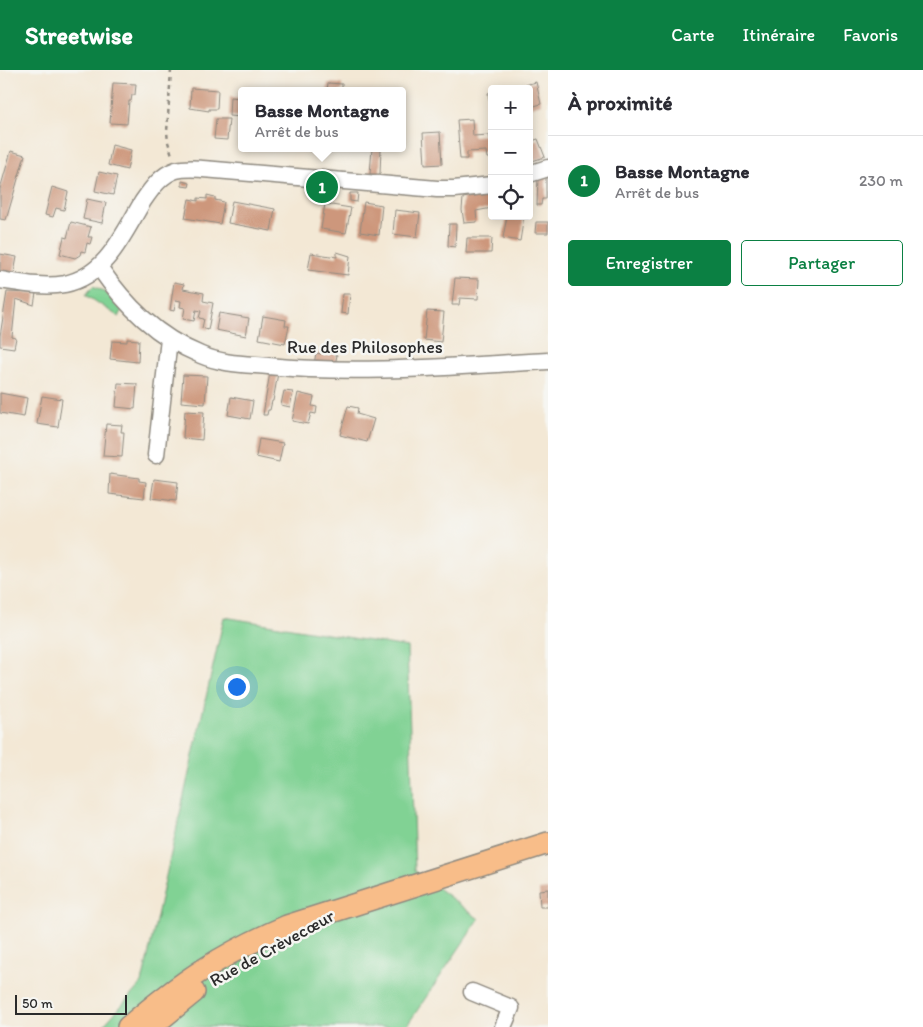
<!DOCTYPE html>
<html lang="fr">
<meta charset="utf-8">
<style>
:root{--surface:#fff;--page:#f7f7f7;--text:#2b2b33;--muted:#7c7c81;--line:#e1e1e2;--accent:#0b8043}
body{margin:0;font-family:Itim,sans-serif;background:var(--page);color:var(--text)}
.controls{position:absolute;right:15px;top:15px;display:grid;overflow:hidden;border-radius:5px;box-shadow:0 2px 12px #0003}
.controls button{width:45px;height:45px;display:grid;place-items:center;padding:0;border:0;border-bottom:1px solid var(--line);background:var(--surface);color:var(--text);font:25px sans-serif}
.scale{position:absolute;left:15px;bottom:12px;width:112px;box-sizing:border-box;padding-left:5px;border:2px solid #2b2b2b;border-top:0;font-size:14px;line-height:18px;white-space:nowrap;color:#2b2b2b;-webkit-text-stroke:4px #f6f6f2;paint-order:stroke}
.you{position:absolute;left:236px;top:616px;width:18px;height:18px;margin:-12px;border:4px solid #fff;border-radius:50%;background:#1a73e8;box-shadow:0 0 0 8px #1a73e833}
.badge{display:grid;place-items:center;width:32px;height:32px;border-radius:50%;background:var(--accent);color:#fff;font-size:16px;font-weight:700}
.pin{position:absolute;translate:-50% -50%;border:2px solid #fff;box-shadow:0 1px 5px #0006}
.popup{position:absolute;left:238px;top:17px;width:168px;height:65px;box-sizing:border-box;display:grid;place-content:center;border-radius:5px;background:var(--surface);filter:drop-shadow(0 1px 4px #0005);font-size:16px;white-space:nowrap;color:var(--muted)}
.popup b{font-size:19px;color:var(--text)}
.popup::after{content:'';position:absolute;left:50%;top:100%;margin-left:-10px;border:10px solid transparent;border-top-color:var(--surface)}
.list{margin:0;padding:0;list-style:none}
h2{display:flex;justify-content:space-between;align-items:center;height:65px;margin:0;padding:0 20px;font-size:21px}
h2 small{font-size:16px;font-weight:400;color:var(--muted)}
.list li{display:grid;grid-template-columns:32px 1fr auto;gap:15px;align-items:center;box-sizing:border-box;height:90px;padding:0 20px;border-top:1px solid var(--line)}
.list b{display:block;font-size:19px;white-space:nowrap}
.list p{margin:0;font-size:16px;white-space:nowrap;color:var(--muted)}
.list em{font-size:16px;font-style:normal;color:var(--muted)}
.actions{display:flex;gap:10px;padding:15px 20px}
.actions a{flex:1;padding:11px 0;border:1px solid var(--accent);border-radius:5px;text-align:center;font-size:18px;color:var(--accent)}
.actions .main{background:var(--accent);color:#fff}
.icon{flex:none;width:28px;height:28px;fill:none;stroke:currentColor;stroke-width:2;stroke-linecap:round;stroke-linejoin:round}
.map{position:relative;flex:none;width:548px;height:957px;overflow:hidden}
header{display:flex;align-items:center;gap:30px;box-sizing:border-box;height:70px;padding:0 25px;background:var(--accent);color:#fff}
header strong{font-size:24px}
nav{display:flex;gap:28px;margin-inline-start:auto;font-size:18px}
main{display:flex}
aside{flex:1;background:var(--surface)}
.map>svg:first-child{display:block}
.green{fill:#81d294;stroke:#567e60}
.building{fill:#cd977b}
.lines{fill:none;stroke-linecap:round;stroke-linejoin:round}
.minor-casing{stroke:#8f8a80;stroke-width:19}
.major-casing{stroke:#8f8a80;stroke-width:24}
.path{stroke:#8f8a80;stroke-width:2.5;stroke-dasharray:4 4;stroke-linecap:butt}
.minor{stroke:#fff;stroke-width:16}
.major{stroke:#f8bd89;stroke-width:21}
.labels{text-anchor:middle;stroke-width:5;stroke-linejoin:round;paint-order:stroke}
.street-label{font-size:18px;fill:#2b2b2b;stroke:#f6f6f2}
</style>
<header>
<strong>Streetwise</strong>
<nav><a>Carte</a><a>Itinéraire</a><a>Favoris</a></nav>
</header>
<main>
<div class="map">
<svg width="548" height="957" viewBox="0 0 548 957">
<rect width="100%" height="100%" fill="#f6f6f2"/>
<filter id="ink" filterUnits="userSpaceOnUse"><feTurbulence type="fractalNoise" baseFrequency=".02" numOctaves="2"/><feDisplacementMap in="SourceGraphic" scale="10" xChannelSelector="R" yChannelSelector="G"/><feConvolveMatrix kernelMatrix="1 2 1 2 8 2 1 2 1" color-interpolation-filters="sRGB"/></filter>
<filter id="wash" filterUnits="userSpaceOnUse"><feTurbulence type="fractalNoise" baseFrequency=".0096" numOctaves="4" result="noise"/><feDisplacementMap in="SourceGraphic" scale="20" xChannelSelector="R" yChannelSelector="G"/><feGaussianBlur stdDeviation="1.12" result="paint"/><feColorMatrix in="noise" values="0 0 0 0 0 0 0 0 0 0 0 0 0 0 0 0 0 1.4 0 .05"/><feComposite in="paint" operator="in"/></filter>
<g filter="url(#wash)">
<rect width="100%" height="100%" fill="#f3e8d5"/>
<path class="green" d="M 93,216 L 104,221 L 123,239 L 119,247 L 86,225 Z
M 224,547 L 407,577 L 415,801 L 479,849 L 406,957 L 102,957 L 142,913 Z"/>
<g id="blocks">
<path class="building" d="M 536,12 L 541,34 L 531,37 L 529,19 L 510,19 Z
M 113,13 L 136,14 L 135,25 L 132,25 L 131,31 L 129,31 L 127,54 L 110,53 Z
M 328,13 L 342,14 L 342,21 L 327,21 Z
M 191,18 L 218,20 L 217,39 L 209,39 L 209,41 L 190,38 Z
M 492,22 L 492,41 L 491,41 L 488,23 Z
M 230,27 L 242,28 L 242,47 L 229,46 Z
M 216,49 L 229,49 L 227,70 L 214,69 Z
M 472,49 L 473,66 L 489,65 L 490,69 L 492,69 L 492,88 L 487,88 L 486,81 L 467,82 L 467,89 L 460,89 L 457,50 Z
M 440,62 L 442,94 L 425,95 L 423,63 Z
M 538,69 L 545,87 L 529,92 L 529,72 Z
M 112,75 L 131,80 L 127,100 L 108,95 Z
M 372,78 L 381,78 L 380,104 L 370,104 Z
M 11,81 L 25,85 L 6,150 L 0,149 L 0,119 Z
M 99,102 L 117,106 L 113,125 L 95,121 Z
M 546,105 L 546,129 L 542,129 L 541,135 L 537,135 L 538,108 Z
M 182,111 L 190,113 L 189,117 L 182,116 Z
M 52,117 L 68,122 L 64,140 L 56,138 L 53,147 L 45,145 Z
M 350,123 L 358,123 L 357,132 L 350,131 Z
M 492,123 L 492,138 L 476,141 L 477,152 L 464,153 L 462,140 L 463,128 Z
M 207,125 L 215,127 L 215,130 L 224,132 L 220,154 L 185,148 L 189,129 L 198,131 L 198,128 L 207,129 Z
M 87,129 L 106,133 L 102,153 L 83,149 Z
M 232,131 L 275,139 L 271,161 L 228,153 Z
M 364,132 L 382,135 L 379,165 L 360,162 Z
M 325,134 L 351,138 L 346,163 L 321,159 Z
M 395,140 L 420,143 L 417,167 L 393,164 Z
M 507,146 L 524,146 L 520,171 L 503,168 Z
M 71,152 L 91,157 L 88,167 L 92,167 L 90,174 L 87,173 L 85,182 L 81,181 L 80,185 L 75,188 L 60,184 L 64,167 L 67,168 Z
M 536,152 L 548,152 L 548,163 L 535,163 Z
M 449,154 L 456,154 L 455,177 L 448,176 Z
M 467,168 L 492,168 L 491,183 L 466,183 Z
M 337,182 L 350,186 L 348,205 L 308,200 L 311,183 L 337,187 Z
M 0,184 L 17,187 L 14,203 L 0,201 Z
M 455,208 L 479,209 L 478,229 L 460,228 L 459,235 L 452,235 Z
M 174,212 L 184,214 L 183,219 L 204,223 L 203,231 L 213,233 L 208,260 L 202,258 L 204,249 L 199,248 L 201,241 L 196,240 L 194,251 L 183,249 L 185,238 L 180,237 L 181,231 L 176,230 L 174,241 L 170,240 Z
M 7,222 L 36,223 L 34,235 L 16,229 L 12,267 L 16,268 L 14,278 L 0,276 L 0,266 Z
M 343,224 L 350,224 L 348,244 L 341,243 Z
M 427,241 L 444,242 L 441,272 L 424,270 Z
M 219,243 L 249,248 L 246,266 L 216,260 Z
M 263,246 L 286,250 L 285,256 L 289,256 L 285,274 L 259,269 Z
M 127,269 L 139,270 L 138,292 L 110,289 L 112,271 L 127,272 Z
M 322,278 L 335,279 L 334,284 L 337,285 L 335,295 L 314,294 L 316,283 L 321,284 Z
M 270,302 L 278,303 L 273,331 L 272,331 L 270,340 L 268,340 L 267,345 L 263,345 Z
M 183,305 L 207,306 L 205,334 L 181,332 Z
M 118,313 L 137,314 L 135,339 L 116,337 Z
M 284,321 L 293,322 L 290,337 L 281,335 Z
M 0,323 L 27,328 L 24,347 L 0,343 Z
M 298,323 L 314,327 L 312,336 L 317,337 L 316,344 L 311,343 L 308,354 L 292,351 Z
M 42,326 L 62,329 L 58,357 L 37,354 Z
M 231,327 L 253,331 L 250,349 L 228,345 Z
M 348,336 L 358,338 L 357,344 L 374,349 L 367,372 L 340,365 Z
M 185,341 L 204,342 L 202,370 L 183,368 Z
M 106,354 L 122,355 L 121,362 L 124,362 L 122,387 L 103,386 Z
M 259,369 L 283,373 L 279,392 L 256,387 Z
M 110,404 L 139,408 L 139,411 L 146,412 L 144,428 L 109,424 Z
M 154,409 L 178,412 L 176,431 L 151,428 Z
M 548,819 L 548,837 L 540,837 L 539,820 Z"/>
</g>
</g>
<g filter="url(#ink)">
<use href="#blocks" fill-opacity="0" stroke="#8f8a80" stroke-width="1"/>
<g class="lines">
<defs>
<path id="minor" d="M 529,104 L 548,98
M 99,197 C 126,236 157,267 201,285 C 222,294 245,294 268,296 C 361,305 455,296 548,291
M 0,210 C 20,213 44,218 65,214 C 107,205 123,164 143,131 C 152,118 161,105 176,100 C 188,97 202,99 215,100 L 437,119 L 454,119 L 492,115
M 156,385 L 169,269
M 472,922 L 511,938 L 503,957"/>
<path id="major" d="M 128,957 C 180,912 223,883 287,856 L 548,773
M 151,957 L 194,922"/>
</defs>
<use href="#minor" class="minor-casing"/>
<use href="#major" class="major-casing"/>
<path class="path" d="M 171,0 L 167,62 L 168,72 L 172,85"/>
<use href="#minor" class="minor"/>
<use href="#major" class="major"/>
</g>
</g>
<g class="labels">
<g class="street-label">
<text x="365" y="283">Rue des Philosophes</text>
<text transform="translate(272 878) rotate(-29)" y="6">Rue de Crèvecœur</text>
</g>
</g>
</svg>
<div class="controls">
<button>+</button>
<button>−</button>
<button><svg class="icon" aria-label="locate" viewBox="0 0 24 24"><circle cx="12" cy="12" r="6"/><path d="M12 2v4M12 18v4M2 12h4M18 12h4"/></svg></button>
</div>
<div class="scale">50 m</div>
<div class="you"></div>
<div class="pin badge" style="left:322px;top:117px">1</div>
<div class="popup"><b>Basse Montagne</b>Arrêt de bus</div>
</div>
<aside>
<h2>À proximité<small></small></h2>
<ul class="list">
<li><span class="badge">1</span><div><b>Basse Montagne</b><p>Arrêt de bus</p></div><em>230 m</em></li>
</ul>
<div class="actions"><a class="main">Enregistrer</a><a>Partager</a></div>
</aside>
</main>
